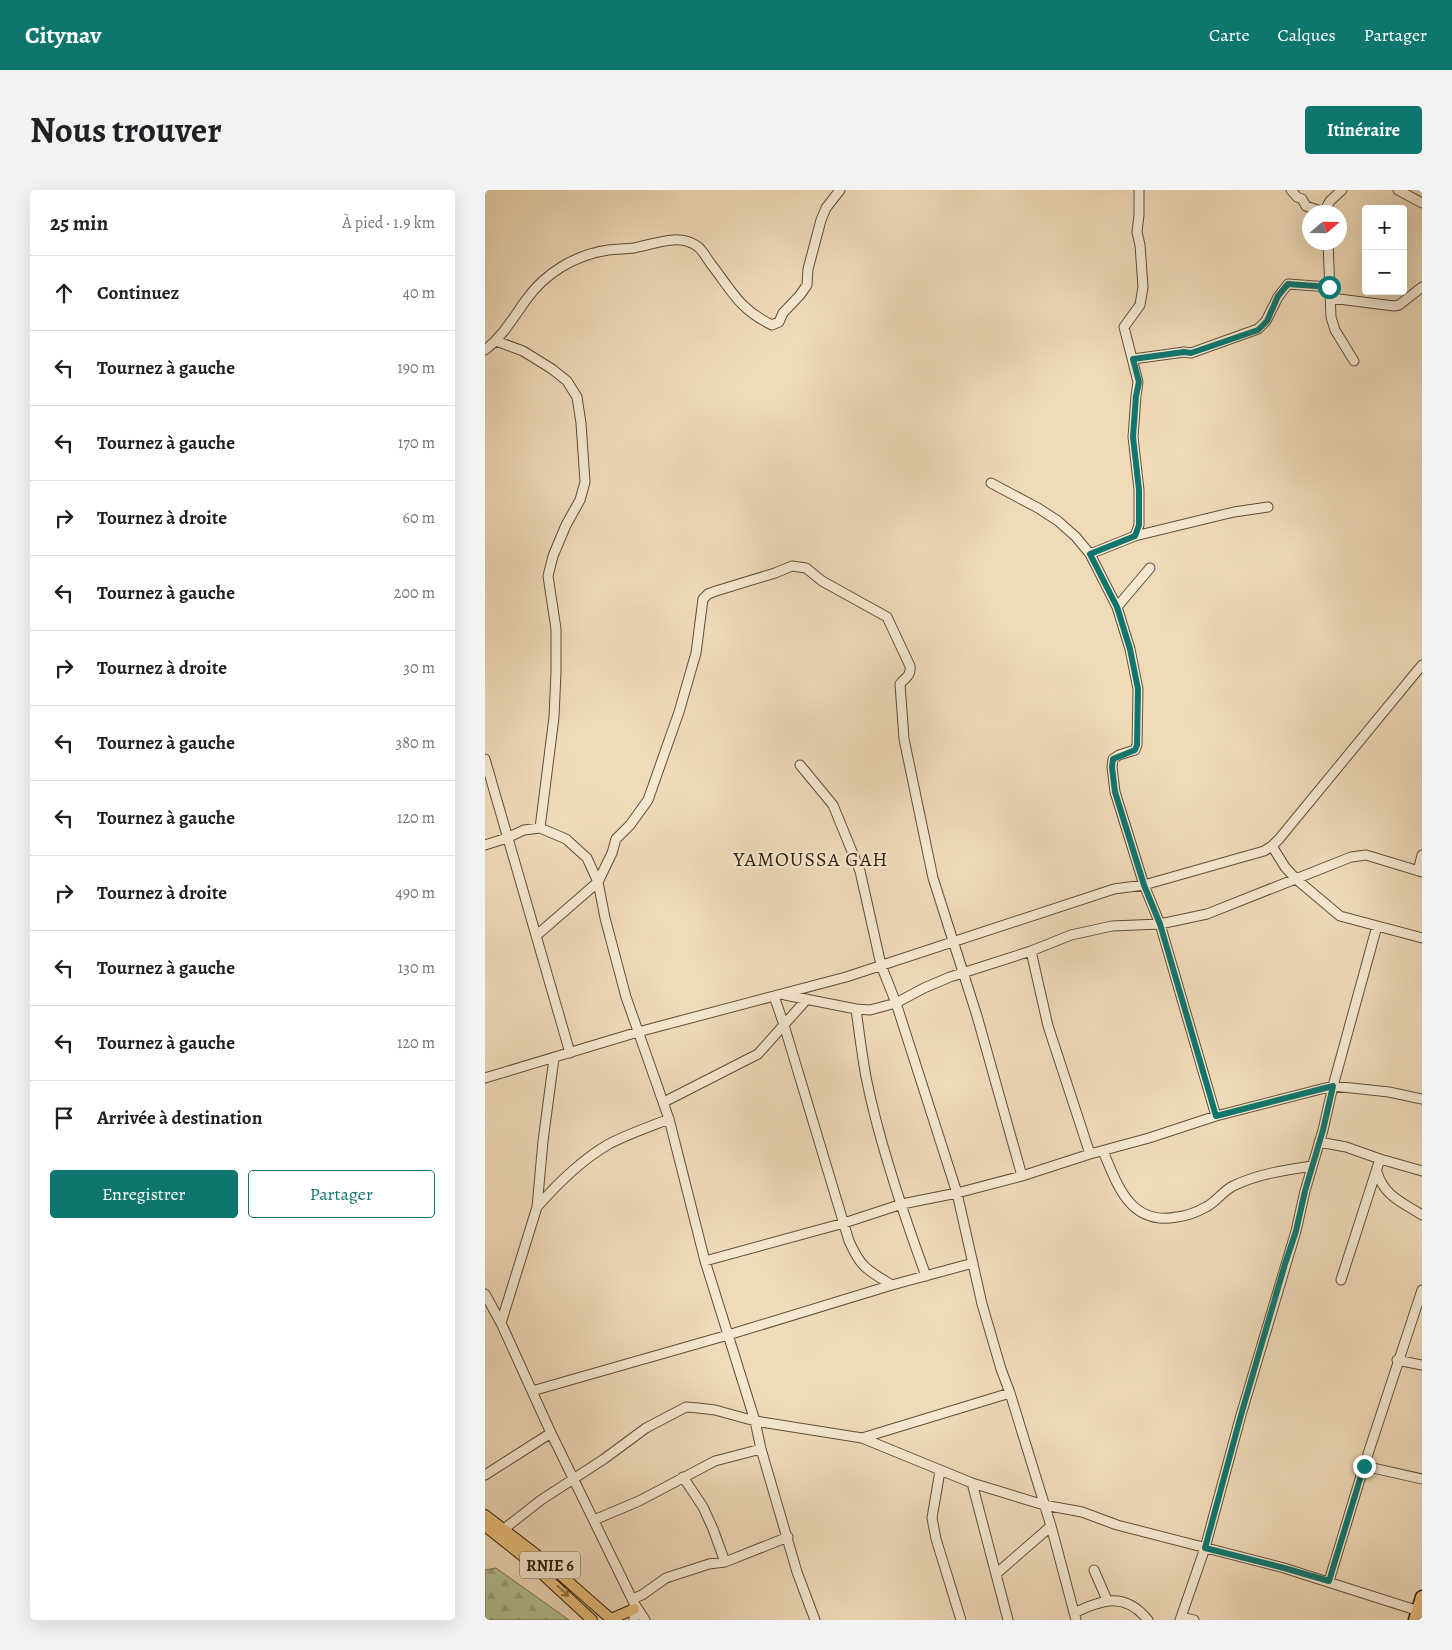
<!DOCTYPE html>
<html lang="fr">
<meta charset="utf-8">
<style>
:root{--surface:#fff;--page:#f2f2f2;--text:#202124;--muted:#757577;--line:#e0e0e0;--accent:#0f766e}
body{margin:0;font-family:Alegreya,serif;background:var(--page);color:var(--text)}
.controls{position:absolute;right:15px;top:15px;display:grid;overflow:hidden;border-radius:5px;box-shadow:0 5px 20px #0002}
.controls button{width:45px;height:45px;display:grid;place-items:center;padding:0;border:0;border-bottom:1px solid var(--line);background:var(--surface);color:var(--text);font:25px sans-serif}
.compass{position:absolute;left:817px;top:15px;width:45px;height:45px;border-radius:50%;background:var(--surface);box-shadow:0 5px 20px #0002;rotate:70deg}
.stop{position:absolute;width:15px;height:15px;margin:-11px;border:4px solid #0f766e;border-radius:50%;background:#fff}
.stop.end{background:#0f766e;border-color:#fff;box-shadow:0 1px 5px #0008}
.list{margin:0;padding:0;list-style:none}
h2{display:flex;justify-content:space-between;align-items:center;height:65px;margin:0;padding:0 20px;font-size:21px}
h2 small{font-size:16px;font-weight:400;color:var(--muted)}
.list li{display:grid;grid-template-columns:32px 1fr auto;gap:15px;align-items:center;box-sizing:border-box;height:75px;padding:0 20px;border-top:1px solid var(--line)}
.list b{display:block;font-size:19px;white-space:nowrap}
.list em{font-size:16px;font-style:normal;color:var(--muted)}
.actions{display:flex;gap:10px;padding:15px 20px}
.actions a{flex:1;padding:11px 0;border:1px solid var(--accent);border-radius:5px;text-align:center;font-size:18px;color:var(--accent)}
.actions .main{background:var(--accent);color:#fff}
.icon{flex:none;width:28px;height:28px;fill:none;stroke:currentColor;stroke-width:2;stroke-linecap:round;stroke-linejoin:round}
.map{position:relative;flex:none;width:937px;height:1430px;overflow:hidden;border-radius:5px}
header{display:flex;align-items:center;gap:30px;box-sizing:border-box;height:70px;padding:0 25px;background:var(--accent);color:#fff}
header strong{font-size:24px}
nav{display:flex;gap:28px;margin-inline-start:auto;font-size:18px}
.intro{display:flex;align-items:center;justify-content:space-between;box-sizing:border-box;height:120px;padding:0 30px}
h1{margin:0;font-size:35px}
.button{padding:12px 22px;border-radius:5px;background:var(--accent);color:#fff;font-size:18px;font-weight:700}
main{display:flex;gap:30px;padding:0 30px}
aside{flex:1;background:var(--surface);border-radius:5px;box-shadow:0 5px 20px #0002}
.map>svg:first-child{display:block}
.forest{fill:url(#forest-firs);stroke:#727050}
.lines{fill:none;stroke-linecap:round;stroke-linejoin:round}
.minor-casing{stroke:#614e36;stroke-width:11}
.major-casing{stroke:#311f0b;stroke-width:12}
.highway-casing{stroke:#311f0b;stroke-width:15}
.minor{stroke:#f5e8d2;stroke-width:9}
.major{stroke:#e8be7c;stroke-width:10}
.highway{stroke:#e8be7c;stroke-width:12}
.oneway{stroke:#8c6e44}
.route{stroke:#0f766e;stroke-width:6}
.labels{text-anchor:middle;stroke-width:4;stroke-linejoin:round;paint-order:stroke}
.shield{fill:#f5e8d2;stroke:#6c5b47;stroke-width:1}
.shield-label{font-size:16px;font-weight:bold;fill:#311f0b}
.quarter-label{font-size:20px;letter-spacing:1px;fill:#311f0b;stroke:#f5e8d2}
</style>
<header>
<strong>Citynav</strong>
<nav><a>Carte</a><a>Calques</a><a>Partager</a></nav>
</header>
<div class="intro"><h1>Nous trouver</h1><a class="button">Itinéraire</a></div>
<main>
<aside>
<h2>25 min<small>À pied · 1.9 km</small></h2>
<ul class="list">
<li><svg class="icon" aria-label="ahead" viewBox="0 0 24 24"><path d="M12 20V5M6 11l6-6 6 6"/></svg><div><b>Continuez</b></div><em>40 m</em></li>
<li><svg class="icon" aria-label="left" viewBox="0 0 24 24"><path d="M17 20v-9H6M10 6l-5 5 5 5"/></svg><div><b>Tournez à gauche</b></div><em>190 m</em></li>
<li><svg class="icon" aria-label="left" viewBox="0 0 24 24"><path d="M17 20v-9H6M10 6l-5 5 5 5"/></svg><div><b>Tournez à gauche</b></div><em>170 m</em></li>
<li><svg class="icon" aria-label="right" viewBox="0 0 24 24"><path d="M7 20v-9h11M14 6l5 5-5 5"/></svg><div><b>Tournez à droite</b></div><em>60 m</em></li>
<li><svg class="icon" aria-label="left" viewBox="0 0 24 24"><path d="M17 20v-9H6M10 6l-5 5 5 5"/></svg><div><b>Tournez à gauche</b></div><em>200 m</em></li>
<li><svg class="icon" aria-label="right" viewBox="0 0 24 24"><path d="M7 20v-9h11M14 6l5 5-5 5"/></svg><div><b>Tournez à droite</b></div><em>30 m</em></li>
<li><svg class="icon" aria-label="left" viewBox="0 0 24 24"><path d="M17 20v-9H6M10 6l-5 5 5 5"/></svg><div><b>Tournez à gauche</b></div><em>380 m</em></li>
<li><svg class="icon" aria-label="left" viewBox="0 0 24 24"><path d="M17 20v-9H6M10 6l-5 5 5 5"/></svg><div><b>Tournez à gauche</b></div><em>120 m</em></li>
<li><svg class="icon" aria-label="right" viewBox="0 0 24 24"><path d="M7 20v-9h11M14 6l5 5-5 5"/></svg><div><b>Tournez à droite</b></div><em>490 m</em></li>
<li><svg class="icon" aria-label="left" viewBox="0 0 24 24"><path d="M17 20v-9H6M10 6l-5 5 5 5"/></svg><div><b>Tournez à gauche</b></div><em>130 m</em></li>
<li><svg class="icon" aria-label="left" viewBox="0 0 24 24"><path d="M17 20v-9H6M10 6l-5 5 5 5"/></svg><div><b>Tournez à gauche</b></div><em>120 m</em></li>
<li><svg class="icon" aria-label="arrive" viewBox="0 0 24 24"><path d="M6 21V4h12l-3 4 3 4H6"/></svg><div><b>Arrivée à destination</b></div></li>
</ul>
<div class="actions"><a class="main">Enregistrer</a><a>Partager</a></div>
</aside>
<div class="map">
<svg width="937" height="1430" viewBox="0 0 937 1430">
<defs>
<pattern id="forest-firs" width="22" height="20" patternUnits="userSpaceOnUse" patternTransform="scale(1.25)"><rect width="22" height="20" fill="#b4c194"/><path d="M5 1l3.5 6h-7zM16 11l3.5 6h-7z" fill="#9ba57e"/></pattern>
</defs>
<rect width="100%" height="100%" fill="#f0dbb9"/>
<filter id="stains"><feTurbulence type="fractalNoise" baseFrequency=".004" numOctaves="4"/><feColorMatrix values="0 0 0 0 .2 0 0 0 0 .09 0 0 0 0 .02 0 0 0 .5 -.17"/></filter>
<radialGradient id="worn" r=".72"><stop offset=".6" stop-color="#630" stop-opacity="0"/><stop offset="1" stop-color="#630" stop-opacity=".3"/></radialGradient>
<path class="forest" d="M 11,1378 L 84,1430 L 0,1430 L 0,1380 Z"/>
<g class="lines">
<defs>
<path id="minor" d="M 806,0 L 812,7 L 817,9 L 821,16 L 838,22
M 913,0 L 937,13
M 839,22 L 845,11 L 857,0
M 843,52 L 846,127 L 850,140 L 869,171
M 846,108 L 909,116 L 914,115 L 937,97
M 11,151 L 38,161 L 67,179 L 82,191 L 92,207 L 96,233 L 100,292 L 95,310 L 81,335 L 68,366 L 63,386 L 71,439 L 71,482 L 69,527 L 55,638
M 0,160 C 18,146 28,128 41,110 C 60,83 90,65 123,60 C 132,59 141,59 149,58 C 170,54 193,43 212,56 C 218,60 222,69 226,74 C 247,101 254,119 287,135 L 294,132 L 298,123 L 315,105 L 322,95 L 323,79 L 336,30 L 341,18 L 355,0
M 648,169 L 699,162 L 706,163 L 773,139 L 781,131 L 793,107 L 803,94 L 844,97
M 506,293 L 553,318 L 573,331 L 591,347 L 605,364 L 632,417 L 645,459 L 653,499 L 652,555 L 650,560 L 634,565 L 628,569 L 627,577 L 630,602 L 659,695 L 675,734 L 731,926
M 650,346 L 654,335 L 654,300 L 648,247 L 651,206 L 653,192 L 639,137 L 655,115 L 658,97 L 655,55 L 652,42 L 654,25 L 654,0
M 605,364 L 650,346 L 749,322 L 783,317
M 632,417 L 665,378
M 0,569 L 85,863
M 315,575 L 348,615 L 375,681 L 396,775 L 411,813 L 472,1003 L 497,1114 L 516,1179 L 525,1203 L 566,1336 L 591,1430
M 0,655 L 22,648 L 39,640 L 55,638 L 81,649 L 102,668 L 113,692 L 120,728 L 141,807 L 184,929 L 220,1071 L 270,1231 L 276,1259 L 312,1382 L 330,1430
M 787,656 L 800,677 L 811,689 L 855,726 L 937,748
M 933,681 L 937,665
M 52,745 L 113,692 L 127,663 L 131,649 L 145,635 L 163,610 L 194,522 L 211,463 L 218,409 L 223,404 L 231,401 L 290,383 L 307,376 L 321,378 L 337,391 L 402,427 L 425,476 C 426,486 421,487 415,494 L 419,549 L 448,688 L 492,826 L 537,986
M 546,761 L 563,836 L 605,964
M 300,805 L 371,819 L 385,820 L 411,813 L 439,798 L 465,787 L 546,761 L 586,745 L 627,736 L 675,734 L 722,724 L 866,667 L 881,665 L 937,682
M 289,806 L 299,835 L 364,1051 C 376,1078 382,1080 407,1095
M 371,819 C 374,842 377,865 381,887 C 394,953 418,1023 441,1086
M 69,868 L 58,951 L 52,1017 L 16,1133 L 66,1243 L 149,1413 L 160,1430
M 0,888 L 153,842 L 361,787 L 629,699 L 659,695 L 779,661 L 787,656 L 794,649 L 937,475
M 179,912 L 273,864 L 322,809
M 834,952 L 861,957 L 895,969 L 856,1090
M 618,961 C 633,997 646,1036 692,1027 C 702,1026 712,1022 721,1017 C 731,1012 738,1001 748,996 C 773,984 800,980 827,976
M 895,969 L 937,981
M 892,982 C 899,1006 917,1012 937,1025
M 52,1017 C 73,993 96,970 124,954 C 143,944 164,937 184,929
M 220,1071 L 359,1033 L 417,1014 L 472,1003 L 537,986 L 605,964 L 664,948 L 731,926 L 848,896 L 904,902 L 937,909
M 0,1104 L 16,1133
M 912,1170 L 937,1175
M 47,1201 L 243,1145 L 407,1095 L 488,1073
M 377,1248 L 525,1203
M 879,1276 L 937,1289
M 455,1281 L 447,1328 L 451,1349 L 476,1430
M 0,1285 L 66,1243
M 198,1287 L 218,1317 L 228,1339 L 240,1372
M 487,1293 L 523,1430
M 109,1330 L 154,1311 L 230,1271 L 276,1259
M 19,1339 L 56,1310 L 119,1269 L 161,1238 L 201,1217 L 213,1218 L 230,1220 L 270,1231 L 377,1248 L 487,1293 L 559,1315 L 597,1322 L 632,1335 L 799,1378 L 937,1422
M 609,1380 L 622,1410
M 511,1384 L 566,1336
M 844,1391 L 879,1276 L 937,1100
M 147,1409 L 157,1405 L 181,1388 L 224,1374 L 240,1372 L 303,1347
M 149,1413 L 149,1430
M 589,1423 C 618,1409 640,1402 663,1430
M 696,1427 L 709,1430
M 695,1430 L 720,1358 L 756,1225 L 811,1041 L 820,1001 L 838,940 L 848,896 L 892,736"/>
<path id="major" d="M 0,1325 L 61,1372 L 127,1430
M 0,1336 L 39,1367 L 107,1430
M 126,1429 L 149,1419"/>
<path id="highway" d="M 930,1430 L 937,1407"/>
</defs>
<use href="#minor" class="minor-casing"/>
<use href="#major" class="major-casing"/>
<use href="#highway" class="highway-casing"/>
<use href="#minor" class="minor"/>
<use href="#major" class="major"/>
<use href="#highway" class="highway"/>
</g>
<defs><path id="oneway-shaft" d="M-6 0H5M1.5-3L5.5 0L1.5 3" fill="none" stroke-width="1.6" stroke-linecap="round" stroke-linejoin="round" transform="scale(1.25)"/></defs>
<use class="oneway" href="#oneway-shaft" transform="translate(78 1401) rotate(43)"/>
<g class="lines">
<path class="route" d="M 844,97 L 803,94 L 793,106 L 782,131 L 773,140 L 706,163 L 699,162 L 648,169 L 654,192 L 651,206 L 648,247 L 654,300 L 654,335 L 650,346 L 605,364 L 632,417 L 645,459 L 653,499 L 652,555 L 650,560 L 628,569 L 627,577 L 630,602 L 659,695 L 675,734 L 731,926 L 848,896 L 838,940 L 820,1001 L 811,1041 L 800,1074 L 756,1225 L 720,1358 L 799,1378 L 844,1391 L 879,1276"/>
</g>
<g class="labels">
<rect class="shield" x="35" y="1361.5" width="60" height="27" rx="4"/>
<g class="shield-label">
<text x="65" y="1381">RNIE 6</text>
</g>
<g class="quarter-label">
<text x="326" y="676">YAMOUSSA GAH</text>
</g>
</g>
<rect width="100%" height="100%" filter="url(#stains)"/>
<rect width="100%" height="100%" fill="url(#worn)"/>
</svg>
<div class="controls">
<button>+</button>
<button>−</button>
</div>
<svg class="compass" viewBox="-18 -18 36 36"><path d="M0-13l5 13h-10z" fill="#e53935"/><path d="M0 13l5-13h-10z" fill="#757577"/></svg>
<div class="stop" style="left:844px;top:97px"></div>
<div class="stop end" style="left:879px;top:1276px"></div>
</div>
</main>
